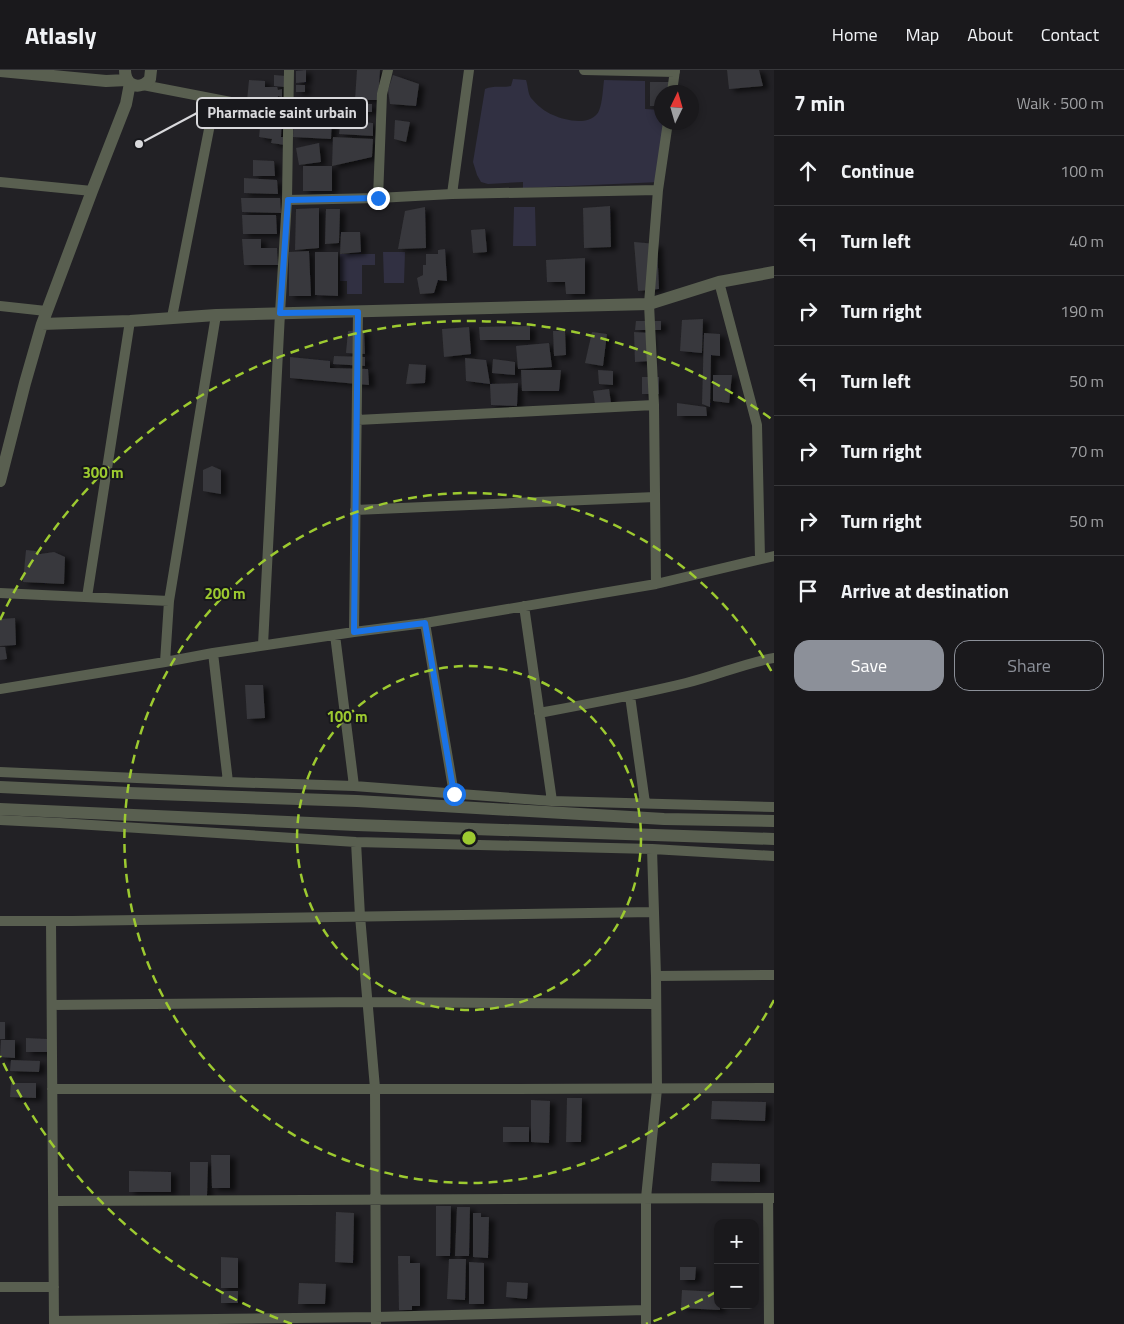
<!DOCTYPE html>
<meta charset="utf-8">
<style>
:root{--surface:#1a191c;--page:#232225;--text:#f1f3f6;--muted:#9fa0a3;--line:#38383b;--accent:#8c9099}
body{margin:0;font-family:"Titillium Web",sans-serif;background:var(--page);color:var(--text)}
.controls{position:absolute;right:15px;bottom:15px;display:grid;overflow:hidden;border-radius:10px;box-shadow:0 2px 8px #0003}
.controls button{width:45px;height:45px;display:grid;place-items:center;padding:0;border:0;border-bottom:1px solid var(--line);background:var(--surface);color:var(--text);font:25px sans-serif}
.compass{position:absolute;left:654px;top:15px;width:45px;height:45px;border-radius:50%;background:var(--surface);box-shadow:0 2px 8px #0003;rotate:5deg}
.stop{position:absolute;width:15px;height:15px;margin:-11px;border:4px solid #1a73e8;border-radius:50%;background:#fff}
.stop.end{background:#1a73e8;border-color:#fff;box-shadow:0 1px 5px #0008}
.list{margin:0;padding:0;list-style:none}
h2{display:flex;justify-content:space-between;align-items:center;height:65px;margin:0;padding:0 20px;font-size:21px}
h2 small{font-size:16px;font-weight:400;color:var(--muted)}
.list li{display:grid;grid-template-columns:32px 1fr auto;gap:15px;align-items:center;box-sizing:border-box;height:70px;padding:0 20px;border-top:1px solid var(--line)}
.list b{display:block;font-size:19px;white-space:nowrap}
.list em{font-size:16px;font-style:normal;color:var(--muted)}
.actions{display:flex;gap:10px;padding:15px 20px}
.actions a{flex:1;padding:11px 0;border:1px solid var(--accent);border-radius:15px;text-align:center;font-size:18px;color:var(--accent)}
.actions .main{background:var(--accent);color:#fff}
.icon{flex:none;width:28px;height:28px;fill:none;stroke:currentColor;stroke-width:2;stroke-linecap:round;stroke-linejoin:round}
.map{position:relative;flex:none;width:774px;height:1254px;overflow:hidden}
header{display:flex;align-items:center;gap:30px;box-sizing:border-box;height:70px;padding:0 25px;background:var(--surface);border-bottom:1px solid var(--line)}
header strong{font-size:24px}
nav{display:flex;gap:28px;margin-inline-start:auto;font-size:18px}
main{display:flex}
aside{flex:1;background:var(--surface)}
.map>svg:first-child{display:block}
.green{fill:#313042}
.building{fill:#38383c;filter:url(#shadow)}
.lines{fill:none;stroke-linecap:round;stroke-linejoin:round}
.minor{stroke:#595f50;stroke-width:10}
.tertiary{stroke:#595f50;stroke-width:12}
.route{stroke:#1a73e8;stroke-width:6}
.ring{fill:none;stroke:#9dca30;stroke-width:2.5;stroke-dasharray:9 6}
.centre{fill:#9dca30;stroke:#18181c;stroke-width:2.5}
.ring-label{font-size:15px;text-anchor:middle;font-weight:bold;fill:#9dca30;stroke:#18181c;stroke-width:4;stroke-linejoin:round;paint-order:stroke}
.leader{fill:none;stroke:#d9d9dc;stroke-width:2}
.callout-dot{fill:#d9d9dc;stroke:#18181c;stroke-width:2}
.callout{fill:#18181c;stroke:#d9d9dc;stroke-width:2}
.callout-label{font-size:15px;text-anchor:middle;font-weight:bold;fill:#d9d9dc}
</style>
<header>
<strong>Atlasly</strong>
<nav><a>Home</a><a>Map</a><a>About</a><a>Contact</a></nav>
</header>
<main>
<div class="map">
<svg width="774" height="1254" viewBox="0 0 774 1254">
<defs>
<filter id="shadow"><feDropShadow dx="5.5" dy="3" stdDeviation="2.5" flood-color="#0009"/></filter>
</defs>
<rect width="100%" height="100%" fill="#222125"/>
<path class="green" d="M 513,9 L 526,10 C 528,16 528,24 531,28 C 537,35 545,42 553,45 C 564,50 587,56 597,44 C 602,39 603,19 604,10 L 645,11 L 645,39 L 661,40 L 662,52 L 664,53 L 660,112 L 523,118 L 523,112 L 488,114 L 481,112 L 477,105 L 473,92 L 485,19 C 494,15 502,18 511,16 Z
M 514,137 L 535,137 L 536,176 L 513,176 Z
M 383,182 L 405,182 L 404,213 L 384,213 Z
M 340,184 L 375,184 L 375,195 L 362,195 L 362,224 L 347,224 L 347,211 L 340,211 Z"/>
<path class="building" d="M 306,0 L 306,12 L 296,13 L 296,1 Z
M 357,0 L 380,0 L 378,30 L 355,30 Z
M 727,0 L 759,0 L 763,16 L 729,19 Z
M 274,5 L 286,6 L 285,17 L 274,16 Z
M 393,5 L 419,14 L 416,36 L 390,34 L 388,20 Z
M 249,10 L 265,11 L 265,17 L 277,17 L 278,20 L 282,19 L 282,27 L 278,26 L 277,35 L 247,31 Z
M 650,12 L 672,12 L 672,22 L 662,22 L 662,36 L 650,36 Z
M 296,15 L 305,15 L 305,22 L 296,22 Z
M 347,34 L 372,34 L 372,42 L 346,42 Z
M 294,45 L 332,48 L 331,69 L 293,67 Z
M 268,46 L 282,48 L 281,67 L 286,67 L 285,75 L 271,73 L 272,69 L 259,67 L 261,49 L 268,51 Z
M 341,50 L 373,53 L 373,66 L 339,64 Z
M 395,50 L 410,52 L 406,72 L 394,69 Z
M 333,67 L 373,69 L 372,87 L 332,96 L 332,121 L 303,121 L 303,96 L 332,96 Z
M 319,73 L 321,92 L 299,95 L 296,78 Z
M 253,90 L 274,91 L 275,106 L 253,106 Z
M 244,108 L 277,110 L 278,124 L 244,123 Z
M 241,128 L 280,128 L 281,143 L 242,142 Z
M 610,136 L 611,177 L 584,178 L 583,138 Z
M 425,137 L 426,178 L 398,179 L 405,141 Z
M 319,138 L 319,178 L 295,180 L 296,139 Z
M 326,139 L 340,139 L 339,173 L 325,174 Z
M 242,145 L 276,145 L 277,164 L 243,164 Z
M 485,159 L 487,182 L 473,183 L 471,160 Z
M 341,162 L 360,162 L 361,182 L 340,184 Z
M 242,169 L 261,169 L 261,178 L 277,178 L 278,195 L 244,195 Z
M 634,172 L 657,174 L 659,219 L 638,221 Z
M 445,179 L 447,211 L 438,210 L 434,223 L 420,224 L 417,208 L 423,205 L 423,195 L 426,195 L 426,184 L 438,184 L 438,180 Z
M 309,181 L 311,226 L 289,226 L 289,182 Z
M 315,182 L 338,182 L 338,226 L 315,225 Z
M 585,188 L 585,224 L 566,224 L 565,212 L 547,212 L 546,190 Z
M 703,249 L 702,283 L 680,281 L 682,250 Z
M 636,251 L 661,251 L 661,260 L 635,260 Z
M 530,256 L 530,270 L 480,270 L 479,257 Z
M 469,257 L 471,284 L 444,287 L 442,259 Z
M 364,260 L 365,284 L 346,283 L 348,261 Z
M 553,261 L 565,261 L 566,285 L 554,286 Z
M 592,262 L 607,264 L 603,296 L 585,293 Z
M 634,262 L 650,263 L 650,291 L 635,292 Z
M 704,263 L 720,264 L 720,286 L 711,285 L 710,337 L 702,334 Z
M 549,273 L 552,297 L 518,299 L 516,276 Z
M 334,286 L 365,287 L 365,296 L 333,294 Z
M 290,287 L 330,291 L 330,298 L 368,299 L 369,315 L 290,308 Z
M 465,288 L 486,290 L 490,314 L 466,311 Z
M 493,289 L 515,292 L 515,305 L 492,303 Z
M 409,294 L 426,295 L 425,313 L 406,314 Z
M 521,300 L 561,300 L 559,321 L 522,321 Z
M 598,300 L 613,301 L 613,315 L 599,314 Z
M 713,305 L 732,305 L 729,333 L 713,331 Z
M 642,307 L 659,307 L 659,324 L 642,324 Z
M 518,313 L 517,336 L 491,335 L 490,314 Z
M 609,319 L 611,333 L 595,334 L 593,321 Z
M 677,333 L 706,337 L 707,346 L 677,346 Z
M 212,396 L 221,400 L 221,424 L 203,421 L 203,400 Z
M 26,480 L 36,481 L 40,484 L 54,482 L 65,487 L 64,514 L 23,512 Z
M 15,548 L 16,575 L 0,576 L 0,549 Z
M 0,577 L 5,577 L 7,589 L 0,590 Z
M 245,615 L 263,615 L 265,648 L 247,649 Z
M 0,952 L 5,952 L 5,969 L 0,969 Z
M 26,968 L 47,969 L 47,982 L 26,982 Z
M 1,970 L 15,970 L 15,988 L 0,987 Z
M 11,990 L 40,991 L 39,1002 L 10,1001 Z
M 11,1013 L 36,1013 L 36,1028 L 10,1027 Z
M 567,1028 L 582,1028 L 581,1072 L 566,1072 Z
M 531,1030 L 550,1031 L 549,1073 L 531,1072 Z
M 712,1031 L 766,1032 L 765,1051 L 711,1049 Z
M 503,1057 L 529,1057 L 529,1072 L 503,1072 Z
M 211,1085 L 230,1085 L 230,1118 L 212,1118 Z
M 190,1092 L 208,1092 L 207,1126 L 190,1126 Z
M 712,1093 L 760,1094 L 760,1112 L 711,1111 Z
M 129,1101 L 171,1102 L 171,1122 L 129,1122 Z
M 436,1136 L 451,1136 L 450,1186 L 436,1186 Z
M 457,1137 L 470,1137 L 469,1186 L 455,1186 Z
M 336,1142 L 354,1143 L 353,1193 L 335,1192 Z
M 473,1143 L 481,1143 L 481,1147 L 489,1147 L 488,1188 L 473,1187 Z
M 398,1186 L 410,1186 L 410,1193 L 420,1193 L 420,1236 L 412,1236 L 412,1240 L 399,1240 Z
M 221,1187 L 238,1188 L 238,1218 L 221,1218 Z
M 449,1189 L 466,1189 L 465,1230 L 447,1229 Z
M 469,1192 L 484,1193 L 484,1234 L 469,1234 Z
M 680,1197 L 696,1197 L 695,1210 L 680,1210 Z
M 507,1212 L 528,1213 L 527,1229 L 506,1227 Z
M 299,1213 L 326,1214 L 325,1234 L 298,1234 Z
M 682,1220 L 718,1222 L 718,1235 L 720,1235 L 720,1240 L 681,1238 Z
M 221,1221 L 238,1221 L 238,1233 L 221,1233 Z"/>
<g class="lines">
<path class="minor" d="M 584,0 L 675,2
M 143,15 L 288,43
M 672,22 L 675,0
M 0,112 L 92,121
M 452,124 L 469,0
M 378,128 L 382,24 L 388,0
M 287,130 L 378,128 L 452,124 L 658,120
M 719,212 L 757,355 L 760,488
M 0,236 L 46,241
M 172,247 L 215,29
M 357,350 L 654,335
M 355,440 L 655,427
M 656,514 L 654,335 L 649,234 L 658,120 L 668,52
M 0,523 L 169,531
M 87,527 L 130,251
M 524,536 L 552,731
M 425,553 L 454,724
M 354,562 L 358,242
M 335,565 L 354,716
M 263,575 L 280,243 L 287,130 L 289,0
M 213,583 L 228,712
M 165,592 L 169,531 L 216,245
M 0,619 L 165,592 L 213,583 L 354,562 L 425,553 L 656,514 L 774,486
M 630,626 L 645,733
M 539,643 C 588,634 637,625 686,613 C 716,606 744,593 774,588
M 0,702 L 228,712 L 354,716 L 552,731 L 774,737
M 0,750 L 60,753 L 356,772 L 652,779 L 774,786
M 356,772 L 360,846 L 375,1018 L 376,1254
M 0,851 L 72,851 L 654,842
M 51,851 L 54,1254
M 656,906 L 774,905
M 52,935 L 367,932 L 655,934
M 52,1019 L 515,1019 L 774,1018
M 768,1128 L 769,1254
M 53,1131 L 774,1128
M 0,1217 L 54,1217
M 54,1251 L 376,1247 L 646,1240
M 646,1254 L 646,1128 L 657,1019 L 656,906 L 652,779"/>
<path class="tertiary" d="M 125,0 C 125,16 140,21 150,9 L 151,0
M 0,1 L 106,11 L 127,10
M 42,254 L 130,251 L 216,245 L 649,234 L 719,212 L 774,202
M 0,411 L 25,313 L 42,254 L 92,121 L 126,34 L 130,13
M 0,717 L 129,723 L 357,731 L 664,749 L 774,751
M 0,739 L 356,755 L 774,769"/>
</g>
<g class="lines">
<path class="route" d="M 378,128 L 288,130 L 280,243 L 358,242 L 354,562 L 425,553 L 454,724"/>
</g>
<g class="ring">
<circle cx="469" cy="768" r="172"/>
<path d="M774 930A345 345 0 1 1 774 606"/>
<path d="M716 1222A517 517 0 0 1 646 1254M292 1254A517 517 0 0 1 0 986M0 550A517 517 0 0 1 773 350"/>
</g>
<circle cx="469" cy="768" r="8" class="centre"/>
<g class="ring-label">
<text x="103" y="408">300 m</text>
<text x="225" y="529">200 m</text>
<text x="347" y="652">100 m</text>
</g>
<path class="leader" d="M139 74L197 43"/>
<circle class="callout-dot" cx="139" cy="74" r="5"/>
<rect class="callout" x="197" y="28" width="170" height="30" rx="5"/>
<g class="callout-label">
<text x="282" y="48">Pharmacie saint urbain</text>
</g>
</svg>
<div class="controls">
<button>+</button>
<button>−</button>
</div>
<svg class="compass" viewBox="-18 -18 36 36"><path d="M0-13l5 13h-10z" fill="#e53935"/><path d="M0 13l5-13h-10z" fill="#9fa0a3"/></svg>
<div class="stop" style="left:454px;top:724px"></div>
<div class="stop end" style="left:378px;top:128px"></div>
</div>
<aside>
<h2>7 min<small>Walk · 500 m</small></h2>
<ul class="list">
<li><svg class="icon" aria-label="ahead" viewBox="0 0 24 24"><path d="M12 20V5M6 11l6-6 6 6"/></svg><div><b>Continue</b></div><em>100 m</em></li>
<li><svg class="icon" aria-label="left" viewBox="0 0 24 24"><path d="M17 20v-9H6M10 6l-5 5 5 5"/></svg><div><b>Turn left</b></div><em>40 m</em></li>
<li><svg class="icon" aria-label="right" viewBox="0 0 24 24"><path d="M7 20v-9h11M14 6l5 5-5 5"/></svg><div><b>Turn right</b></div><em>190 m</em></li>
<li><svg class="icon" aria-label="left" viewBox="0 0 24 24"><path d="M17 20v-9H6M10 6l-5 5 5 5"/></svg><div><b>Turn left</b></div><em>50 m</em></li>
<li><svg class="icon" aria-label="right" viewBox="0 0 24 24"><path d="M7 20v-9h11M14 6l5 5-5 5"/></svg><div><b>Turn right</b></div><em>70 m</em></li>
<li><svg class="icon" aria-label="right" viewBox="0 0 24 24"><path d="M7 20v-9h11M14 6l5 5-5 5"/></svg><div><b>Turn right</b></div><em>50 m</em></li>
<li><svg class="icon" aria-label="arrive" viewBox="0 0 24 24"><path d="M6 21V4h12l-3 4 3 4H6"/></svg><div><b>Arrive at destination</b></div></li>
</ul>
<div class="actions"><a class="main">Save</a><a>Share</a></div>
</aside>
</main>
